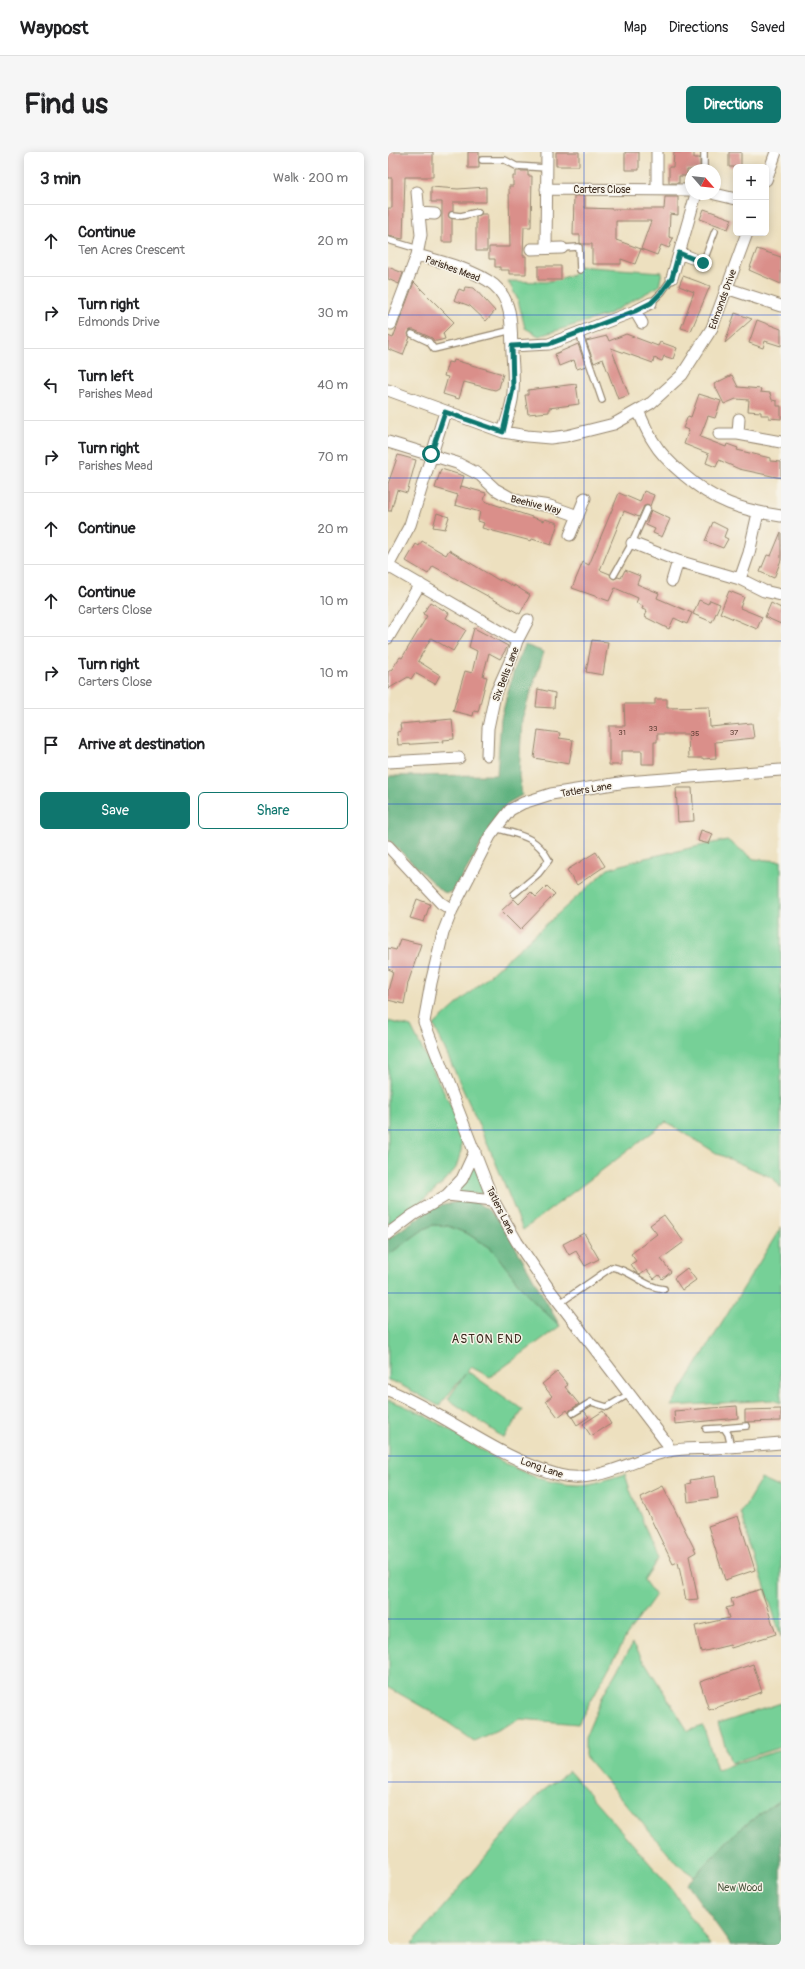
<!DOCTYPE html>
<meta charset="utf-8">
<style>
:root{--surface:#fff;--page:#f6f6f6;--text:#202124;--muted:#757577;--line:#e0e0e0;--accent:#0f766e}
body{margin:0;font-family:Pangolin,sans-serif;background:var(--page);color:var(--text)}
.controls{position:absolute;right:12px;top:12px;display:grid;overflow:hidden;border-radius:6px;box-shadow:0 2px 10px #0003}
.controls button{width:36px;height:36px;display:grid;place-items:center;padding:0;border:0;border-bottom:1px solid var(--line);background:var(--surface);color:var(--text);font:20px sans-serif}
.compass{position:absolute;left:297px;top:12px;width:36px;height:36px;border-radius:50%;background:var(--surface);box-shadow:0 2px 10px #0003;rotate:118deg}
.stop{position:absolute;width:12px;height:12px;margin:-9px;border:3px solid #0f766e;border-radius:50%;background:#fff}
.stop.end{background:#0f766e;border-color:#fff;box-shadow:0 1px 4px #0008}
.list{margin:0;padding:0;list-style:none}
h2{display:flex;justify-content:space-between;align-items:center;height:52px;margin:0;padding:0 16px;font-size:17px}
h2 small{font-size:13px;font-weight:400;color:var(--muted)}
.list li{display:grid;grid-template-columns:26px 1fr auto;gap:12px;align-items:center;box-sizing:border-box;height:72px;padding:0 16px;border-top:1px solid var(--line)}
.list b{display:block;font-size:15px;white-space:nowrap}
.list p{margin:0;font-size:13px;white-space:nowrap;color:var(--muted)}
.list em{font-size:13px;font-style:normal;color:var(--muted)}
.actions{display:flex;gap:8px;padding:12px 16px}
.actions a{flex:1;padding:9px 0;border:1px solid var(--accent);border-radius:6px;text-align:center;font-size:14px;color:var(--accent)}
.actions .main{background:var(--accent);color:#fff}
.icon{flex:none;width:22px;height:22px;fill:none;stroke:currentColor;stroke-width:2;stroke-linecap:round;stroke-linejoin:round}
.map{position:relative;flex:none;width:393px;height:1793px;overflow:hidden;border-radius:6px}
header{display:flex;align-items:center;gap:24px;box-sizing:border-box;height:56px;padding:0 20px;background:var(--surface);border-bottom:1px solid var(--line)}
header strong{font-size:19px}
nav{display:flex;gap:22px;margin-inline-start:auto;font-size:14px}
.intro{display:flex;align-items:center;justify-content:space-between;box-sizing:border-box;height:96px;padding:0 24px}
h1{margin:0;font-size:28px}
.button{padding:10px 18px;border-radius:6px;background:var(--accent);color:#fff;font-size:14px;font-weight:700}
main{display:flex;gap:24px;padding:0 24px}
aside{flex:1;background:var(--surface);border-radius:6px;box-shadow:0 2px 10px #0003}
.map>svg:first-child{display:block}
.green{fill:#76d097;stroke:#587d5a}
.forest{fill:#60b280;stroke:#4e6e4f}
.building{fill:#da8f8a}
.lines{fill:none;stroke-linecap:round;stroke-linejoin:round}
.service-casing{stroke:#94856e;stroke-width:8}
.minor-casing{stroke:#94856e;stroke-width:13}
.service{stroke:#fff;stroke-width:5.5}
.minor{stroke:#fff;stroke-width:11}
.route{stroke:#0f766e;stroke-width:5}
.grid{fill:none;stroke:#1d4ed8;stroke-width:1;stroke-opacity:0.55}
.labels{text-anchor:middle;stroke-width:3;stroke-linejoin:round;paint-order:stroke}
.number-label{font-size:8px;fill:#634339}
.street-label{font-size:10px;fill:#3b2a1e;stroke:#f7f3e8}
.park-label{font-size:10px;fill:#4a543c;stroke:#f7f3e8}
.quarter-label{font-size:12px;letter-spacing:1px;fill:#3b2a1e;stroke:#f7f3e8}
</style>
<header>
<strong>Waypost</strong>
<nav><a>Map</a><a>Directions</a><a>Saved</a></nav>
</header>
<div class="intro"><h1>Find us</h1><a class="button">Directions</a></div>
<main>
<aside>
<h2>3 min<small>Walk · 200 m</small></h2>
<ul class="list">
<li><svg class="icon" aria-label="ahead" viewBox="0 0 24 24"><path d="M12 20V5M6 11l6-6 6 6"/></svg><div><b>Continue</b><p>Ten Acres Crescent</p></div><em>20 m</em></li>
<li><svg class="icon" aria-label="right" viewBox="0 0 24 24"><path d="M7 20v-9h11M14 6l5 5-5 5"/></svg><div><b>Turn right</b><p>Edmonds Drive</p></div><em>30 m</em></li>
<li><svg class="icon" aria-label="left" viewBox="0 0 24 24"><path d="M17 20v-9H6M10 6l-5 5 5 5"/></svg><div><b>Turn left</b><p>Parishes Mead</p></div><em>40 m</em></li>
<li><svg class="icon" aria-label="right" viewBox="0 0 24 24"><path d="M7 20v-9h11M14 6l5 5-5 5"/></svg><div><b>Turn right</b><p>Parishes Mead</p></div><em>70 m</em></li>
<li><svg class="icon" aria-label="ahead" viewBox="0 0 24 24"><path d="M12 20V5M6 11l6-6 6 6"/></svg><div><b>Continue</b></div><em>20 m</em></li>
<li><svg class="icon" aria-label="ahead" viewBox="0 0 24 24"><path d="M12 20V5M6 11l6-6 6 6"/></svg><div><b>Continue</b><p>Carters Close</p></div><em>10 m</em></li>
<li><svg class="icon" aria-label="right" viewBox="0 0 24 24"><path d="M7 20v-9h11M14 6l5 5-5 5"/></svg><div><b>Turn right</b><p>Carters Close</p></div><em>10 m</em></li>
<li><svg class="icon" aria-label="arrive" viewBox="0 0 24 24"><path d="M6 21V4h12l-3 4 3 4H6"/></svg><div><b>Arrive at destination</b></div></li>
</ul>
<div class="actions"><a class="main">Save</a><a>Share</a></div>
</aside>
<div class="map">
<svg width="393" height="1793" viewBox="0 0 393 1793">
<rect width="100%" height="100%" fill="#f7f3e8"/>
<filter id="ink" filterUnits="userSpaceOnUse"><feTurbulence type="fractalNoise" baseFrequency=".025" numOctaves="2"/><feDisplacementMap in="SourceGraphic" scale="8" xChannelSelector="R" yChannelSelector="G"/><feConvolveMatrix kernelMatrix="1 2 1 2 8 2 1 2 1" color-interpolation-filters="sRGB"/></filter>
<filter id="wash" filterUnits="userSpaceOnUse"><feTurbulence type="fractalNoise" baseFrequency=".012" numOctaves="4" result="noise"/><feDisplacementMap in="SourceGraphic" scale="16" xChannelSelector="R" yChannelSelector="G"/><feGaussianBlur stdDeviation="0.9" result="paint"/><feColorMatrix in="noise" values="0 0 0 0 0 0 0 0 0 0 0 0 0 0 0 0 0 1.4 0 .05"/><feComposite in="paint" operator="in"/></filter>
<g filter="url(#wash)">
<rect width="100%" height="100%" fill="#ede0bf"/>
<path class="green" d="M 188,114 L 274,120 L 271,134 L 219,163 L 151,184 L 137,176 L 130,148 L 120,129 L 158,130 L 185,123 Z
M 339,688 L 366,707 L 393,709 L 393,1036 L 385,1026 L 330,1002 L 278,970 L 135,1078 L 107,1009 L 46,873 L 220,717 L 257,706 Z
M 0,869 L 23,875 L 69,966 L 74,986 L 73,999 L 68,1016 L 56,1030 L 35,1048 L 0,1072 Z
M 85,1010 L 99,1042 L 71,1041 L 69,1037 Z
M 45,1073 L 60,1074 L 80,1082 L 103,1096 L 142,1146 L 172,1174 L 102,1225 L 83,1215 L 79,1219 L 135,1258 L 116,1286 L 60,1247 L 78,1221 L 51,1254 L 11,1232 L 0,1228 L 0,1103 L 36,1077 Z
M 393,1075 L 393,1251 L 384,1248 L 283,1254 Z
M 0,1248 C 63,1267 123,1333 190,1333 C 206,1333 222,1326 237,1322 L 242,1338 L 270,1407 L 256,1428 L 267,1444 L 239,1483 L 190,1572 L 132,1567 L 86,1589 L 52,1565 L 0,1535 Z
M 373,1327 L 393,1336 L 393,1485 L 353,1361 Z
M 245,1491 L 300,1579 L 315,1574 L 329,1617 L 393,1598 L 393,1647 L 349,1679 L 306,1724 L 290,1713 L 197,1604 L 197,1586 L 216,1541 Z
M 393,1551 L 393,1595 L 343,1611 L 330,1572 Z
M 181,1619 L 283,1736 L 322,1793 L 23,1793 L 151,1642 Z"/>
<path class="forest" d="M 137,493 L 156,500 L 134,567 L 131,624 L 134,643 L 120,651 L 106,670 L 66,739 L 59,741 L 53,739 L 0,687 L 0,626 L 2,624 L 109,623 L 113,566 L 126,518 Z
M 73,1049 L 88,1050 L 99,1057 L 108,1065 L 123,1087 L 172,1174 L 142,1146 L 103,1096 L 80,1082 L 60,1074 L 45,1073 L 36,1077 L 0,1103 L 0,1087 L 44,1056 Z
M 393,1647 L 393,1793 L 343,1793 L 299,1732 L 349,1679 Z"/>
<g id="blocks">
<path class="building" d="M 0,0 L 45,0 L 45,25 L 17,25 L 15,87 L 0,84 L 0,56 L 4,56 L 4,26 L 0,26 Z
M 80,0 L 91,0 L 91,16 L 80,16 Z
M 168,0 L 191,0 L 191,14 L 168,14 Z
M 237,0 L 251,0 L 251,18 L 237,18 Z
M 286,0 L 306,0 L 306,6 L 312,6 L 312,18 L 299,18 L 299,24 L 291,24 L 291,31 L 281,31 L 281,15 L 285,15 Z
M 341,0 L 353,0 L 353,15 L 341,15 Z
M 128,19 L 140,19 L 140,24 L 144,24 L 143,75 L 136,75 L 135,104 L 138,104 L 138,122 L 121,122 L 121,118 L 112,118 L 112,115 L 107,115 L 107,107 L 101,107 L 101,95 L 122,95 L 121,34 L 125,34 L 125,24 L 128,24 Z
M 43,35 L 70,37 L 98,35 L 98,50 L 65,50 L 65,59 L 60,63 L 64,67 L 64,90 L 54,90 L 54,50 L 43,50 Z
M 186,44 L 197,44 L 197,56 L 228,57 L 276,57 L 277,45 L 290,45 L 290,63 L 282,62 L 281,85 L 285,86 L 281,96 L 273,93 L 269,103 L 253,97 L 263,69 L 228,69 L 228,88 L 253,97 L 247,112 L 233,107 L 233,112 L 204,112 L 204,92 L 194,92 L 192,91 L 192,83 L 185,83 Z
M 316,57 L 344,67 L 340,77 L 312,67 Z
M 93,62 L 99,62 L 99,99 L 88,99 L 88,65 Z
M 369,97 L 393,105 L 393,132 L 361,118 Z
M 150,114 L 173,114 L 173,128 L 150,128 Z
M 0,115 L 15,121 L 11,132 L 0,127 Z
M 295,124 L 322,134 L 303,179 L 293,176 L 306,140 L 291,134 Z
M 26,130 L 66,170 L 55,181 L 57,187 L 49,189 L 46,189 L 44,186 L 26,178 L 22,178 L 20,182 L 22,185 L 15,203 L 0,197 L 0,184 L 5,186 Z
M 77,135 L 86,136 L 107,159 L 98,169 L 82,154 L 66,148 L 71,137 L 76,139 Z
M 347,161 L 364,167 L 337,191 Z
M 369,168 L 393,177 L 393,194 L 377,189 L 375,196 L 361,191 Z
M 238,182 L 270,194 L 272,190 L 289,196 L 285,207 L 276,204 L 274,209 L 266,206 L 265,211 L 223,196 L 241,243 L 230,247 L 215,207 L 206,211 L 198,189 L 219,184 L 221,189 Z
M 190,192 L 198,214 L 189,217 L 186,208 L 171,214 L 167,202 Z
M 66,208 L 115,222 L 111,236 L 107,238 L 76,230 L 71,247 L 55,242 L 60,225 L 56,224 L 60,210 L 65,211 Z
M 344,223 L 350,235 L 373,237 L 372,240 L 382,241 L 384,248 L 389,249 L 389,254 L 393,254 L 393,267 L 381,266 L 381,263 L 373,263 L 373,260 L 360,259 L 361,248 L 348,247 L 336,252 L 326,232 Z
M 188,232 L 191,252 L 161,256 L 161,260 L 140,262 L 137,243 L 140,243 L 140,238 Z
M 311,242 L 333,249 L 327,266 L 320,264 L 312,285 L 338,295 L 339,292 L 350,296 L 349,298 L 382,306 L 382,309 L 393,310 L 393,326 L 351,317 L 331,308 L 328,315 L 318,311 L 321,302 L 296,292 L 301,278 L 295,276 L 300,264 L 303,265 Z
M 10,303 L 28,308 L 19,341 L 9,338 L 3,359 L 0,359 L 0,332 Z
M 53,317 L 76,324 L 72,337 L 73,334 L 98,341 L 96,349 L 156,369 L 157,367 L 170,371 L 163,393 L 144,387 L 143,389 L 94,376 L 96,371 L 90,369 L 92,360 L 67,353 L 70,343 L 47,336 Z
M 256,339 L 266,343 L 262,354 L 256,354 L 251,365 L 236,359 L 212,418 L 222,422 L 223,425 L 226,427 L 230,425 L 233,426 L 237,418 L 252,424 L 249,432 L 271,441 L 269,446 L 304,461 L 299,472 L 286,466 L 281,477 L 257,465 L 259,459 L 254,457 L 255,454 L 248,451 L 250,446 L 227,436 L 221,449 L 184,436 L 195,410 L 201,413 L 231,341 L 252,350 Z
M 263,358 L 282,367 L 274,385 L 265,381 L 267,377 L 258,373 Z
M 49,361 L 61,365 L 57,377 L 45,375 Z
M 325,370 L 339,377 L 336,385 L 340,387 L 335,396 L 317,389 Z
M 393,380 L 393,408 L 386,426 L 372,420 L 379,403 L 383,404 Z
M 34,389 L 58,403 L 61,398 L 112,429 L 112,427 L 126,435 L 126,433 L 142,443 L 132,462 L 45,414 L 40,422 L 18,409 L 28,392 L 31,394 Z
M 341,439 L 356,445 L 352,456 L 374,465 L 369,477 L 332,461 Z
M 311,448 L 320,452 L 322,448 L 332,452 L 324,470 L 305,462 Z
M 42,450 L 61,461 L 58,466 L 78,478 L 65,499 L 43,486 L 30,509 L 52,523 L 47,532 L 27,521 L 23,527 L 20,525 L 0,537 L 0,520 L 4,517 L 12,505 L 14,506 L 39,464 L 35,462 Z
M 383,451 L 393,456 L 393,472 L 377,465 Z
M 86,476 L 120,494 L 112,507 L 101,501 L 95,524 L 99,525 L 90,560 L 86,559 L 85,564 L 65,559 L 77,519 L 84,521 L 89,499 L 81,495 Z
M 204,488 L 220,490 L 215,523 L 198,520 Z
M 150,537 L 167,541 L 166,556 L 148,555 Z
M 267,547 L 279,547 L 279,556 L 321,555 L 322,575 L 364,571 L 366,586 L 327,590 L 328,606 L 315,607 L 315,606 L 301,606 L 300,582 L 269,582 L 269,590 L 266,590 L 266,612 L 254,612 L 254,599 L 233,599 L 233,613 L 221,613 L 221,574 L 237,574 L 236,552 L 267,552 Z
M 64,567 L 66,587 L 55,588 L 56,590 L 10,593 L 9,580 L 13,579 L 12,572 Z
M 150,578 L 172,581 L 171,586 L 185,588 L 181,612 L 146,606 Z
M 288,636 L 304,636 L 306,669 L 290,670 Z
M 313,678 L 325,682 L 321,692 L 310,689 Z
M 208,700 L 217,714 L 189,733 L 179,718 Z
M 159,734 L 167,742 L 132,778 L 113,759 L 126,747 L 131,752 L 143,740 L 148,745 Z
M 29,747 L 42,752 L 36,770 L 22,766 Z
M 12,787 L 33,792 L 20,831 L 16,852 L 0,848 L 0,839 L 5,819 L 0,817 L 0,796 L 8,798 Z
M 276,1063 L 296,1090 L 273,1107 L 283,1120 L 274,1127 L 271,1123 L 266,1127 L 259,1118 L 252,1123 L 249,1121 L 243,1112 L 248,1109 L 243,1102 L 269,1082 L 262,1073 Z
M 196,1081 L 211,1107 L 197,1114 L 188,1099 L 181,1103 L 175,1092 Z
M 299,1116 L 308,1128 L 294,1138 L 286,1126 Z
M 169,1220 L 180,1233 L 177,1235 L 191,1252 L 182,1258 L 181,1261 L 179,1258 L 170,1265 L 158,1249 L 164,1244 L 154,1232 Z
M 349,1254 L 350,1266 L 287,1272 L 286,1259 Z
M 393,1257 L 393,1269 L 357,1270 L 357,1258 Z
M 196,1259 L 201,1265 L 189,1273 L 184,1265 Z
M 215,1259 L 223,1272 L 203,1284 L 195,1272 Z
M 327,1324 L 330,1346 L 300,1350 L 298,1332 L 303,1331 L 302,1328 Z
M 275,1334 L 308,1400 L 301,1404 L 310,1447 L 298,1448 L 290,1410 L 285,1412 L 252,1345 Z
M 350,1364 L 367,1418 L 337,1428 L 320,1374 Z
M 373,1437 L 388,1482 L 343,1496 L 342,1493 L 313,1500 L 307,1474 L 341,1466 L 338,1456 L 345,1454 L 343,1447 Z
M 365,1512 L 374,1540 L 321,1558 L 312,1530 Z"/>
</g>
</g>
<g filter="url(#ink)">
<use href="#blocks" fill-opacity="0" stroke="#94856e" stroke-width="1"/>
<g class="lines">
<defs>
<path id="service" d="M 94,8 L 117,8 L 128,14 L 158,16
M 316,18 L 316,0
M 64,63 L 73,64 L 90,60
M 0,88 L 30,97
M 174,96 L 191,95 L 192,118
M 304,106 L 315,111 L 327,79
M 263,151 L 274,140 L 284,126
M 191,181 L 214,248
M 24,182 L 41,190 L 46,197 L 124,178
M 226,423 L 244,391 L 259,357
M 107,676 C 132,683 148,684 161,708 L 150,722 L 126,742
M 172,1151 L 224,1115 C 243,1118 256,1135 276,1137
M 185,1261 L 203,1250 L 219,1255 L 241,1242
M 336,1276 L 359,1274
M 318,1277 L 336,1276 L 340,1282 L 343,1295"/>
<path id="minor" d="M 378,28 L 388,0
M 158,37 L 303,38
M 269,38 L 269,0
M 327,42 L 348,47
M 31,61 L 47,62
M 158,96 L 159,0
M 143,97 L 174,96
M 291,101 L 304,106
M 29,103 C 51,109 88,118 106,133 C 126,150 123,178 124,202 C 125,217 127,232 124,248 C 122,259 118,270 115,280
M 284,126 L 308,42
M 338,136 L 393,154
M 247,159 L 254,171
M 3,172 L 29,103 L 33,83 L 29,40
M 124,194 L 161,192 L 247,159 L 263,151
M 0,238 L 115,280 L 139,284 L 162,286 L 178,284 L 226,272 L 263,251 L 294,223 L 324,176 L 359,81
M 250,259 C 255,269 259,280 265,289 C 273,303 284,313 296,323 C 327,350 353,358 393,364
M 331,282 L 350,282 L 393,290
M 350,282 L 351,267
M 0,290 L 69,311 L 92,323 L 107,337 L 123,346 L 134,350 L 162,354 L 190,364
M 182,383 L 197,346
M 244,391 L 290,409 L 352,427 L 376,439 L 393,443
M 0,414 L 22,373 L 57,260
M 0,414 L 129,489
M 352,427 L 361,401 L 370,361
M 284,429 L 290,409
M 0,486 L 32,432
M 99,603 L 100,576 L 107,543 L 123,507 L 129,489 L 140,468
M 0,610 L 71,606
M 0,694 L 53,751 L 64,758
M 59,1043 L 105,1048
M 0,1082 L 25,1063 L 59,1043 L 74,1027 L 87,999
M 0,1238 C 59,1262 109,1306 171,1323 C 208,1333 245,1307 281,1299 C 295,1296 310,1297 324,1296 C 347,1295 370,1293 393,1291
M 282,1299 L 278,1290 L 161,1137 L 129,1090 L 105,1048 L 36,870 L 43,831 L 55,781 L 64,758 L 102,684 L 122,658 L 135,651 L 163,642 L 238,630 L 393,618"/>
</defs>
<use href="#service" class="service-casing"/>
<use href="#minor" class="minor-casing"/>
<use href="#service" class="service"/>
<use href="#minor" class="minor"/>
</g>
</g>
<g class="lines" filter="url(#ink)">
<path class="route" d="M 43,302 L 57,260 L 115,280 L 125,237 L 124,194 L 161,192 L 247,159 L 263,151 L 274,140 L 284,126 L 291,101 L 315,111"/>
</g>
<path class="grid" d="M 196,0 L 196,1793M 0,163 L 393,163M 0,326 L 393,326M 0,489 L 393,489M 0,652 L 393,652M 0,815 L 393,815M 0,978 L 393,978M 0,1141 L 393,1141M 0,1304 L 393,1304M 0,1467 L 393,1467M 0,1630 L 393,1630"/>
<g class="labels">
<g class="number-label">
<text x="265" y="579">33</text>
<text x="234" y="583">31</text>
<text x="346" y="583">37</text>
<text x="307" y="584">35</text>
</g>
<g class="street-label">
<text x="214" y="41">Carters Close</text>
<text transform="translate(65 116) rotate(20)" y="4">Parishes Mead</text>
<text transform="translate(334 147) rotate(-70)" y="4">Edmonds Drive</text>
<text transform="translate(148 352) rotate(14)" y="4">Beehive Way</text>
<text transform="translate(117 522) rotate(-69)" y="4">Six Bells Lane</text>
<text transform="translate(198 637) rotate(-9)" y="4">Tatlers Lane</text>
<text transform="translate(113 1058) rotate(64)" y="4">Tatlers Lane</text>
<text transform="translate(154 1315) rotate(19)" y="4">Long Lane</text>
</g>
<g class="park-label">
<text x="352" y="1739">New Wood</text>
</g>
<g class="quarter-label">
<text x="99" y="1191">ASTON END</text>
</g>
</g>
</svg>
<div class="controls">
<button>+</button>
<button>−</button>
</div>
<svg class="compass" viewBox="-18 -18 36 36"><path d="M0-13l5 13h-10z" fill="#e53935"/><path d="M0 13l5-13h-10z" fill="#757577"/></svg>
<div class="stop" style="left:43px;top:302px"></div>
<div class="stop end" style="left:315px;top:111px"></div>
</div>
</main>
